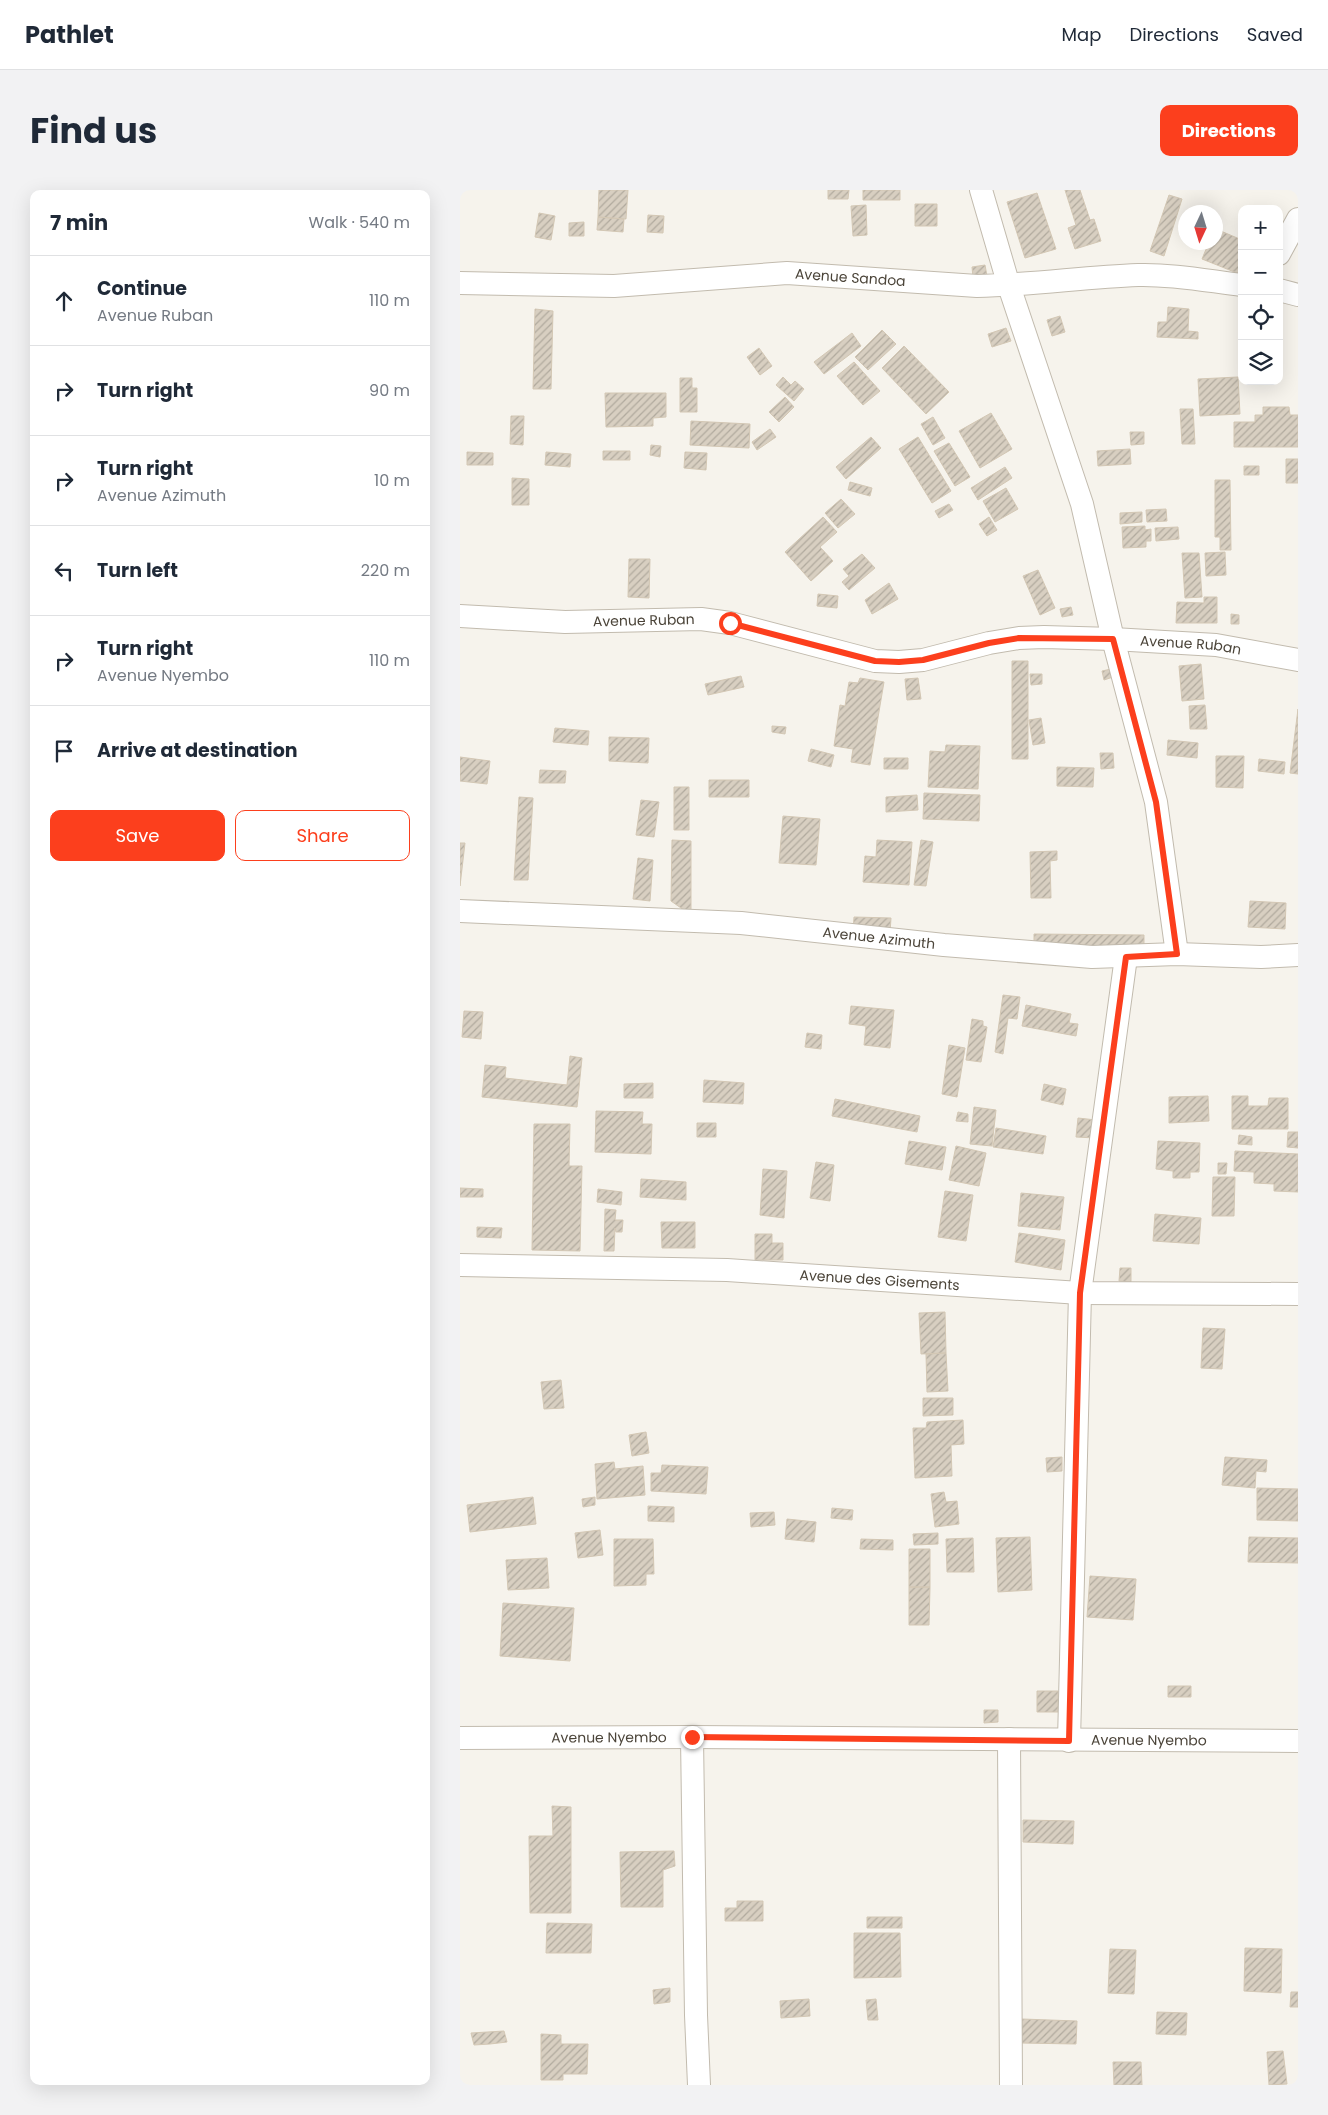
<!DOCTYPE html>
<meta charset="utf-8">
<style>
:root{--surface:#fff;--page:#f2f2f3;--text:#1f2937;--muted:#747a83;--line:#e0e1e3;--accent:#fc3f1d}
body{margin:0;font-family:Poppins,sans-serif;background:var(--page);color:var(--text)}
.controls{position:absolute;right:15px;top:15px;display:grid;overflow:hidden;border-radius:10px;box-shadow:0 5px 20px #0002}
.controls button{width:45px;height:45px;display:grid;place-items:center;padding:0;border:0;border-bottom:1px solid var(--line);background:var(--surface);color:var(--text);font:25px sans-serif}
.compass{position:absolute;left:718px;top:15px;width:45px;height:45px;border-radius:50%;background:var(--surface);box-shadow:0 5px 20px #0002;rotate:184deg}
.stop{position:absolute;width:15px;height:15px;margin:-11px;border:4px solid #fc3f1d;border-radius:50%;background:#fff}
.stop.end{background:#fc3f1d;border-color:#fff;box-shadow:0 1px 5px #0008}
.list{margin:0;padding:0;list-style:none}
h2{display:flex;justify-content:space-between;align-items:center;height:65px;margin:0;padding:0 20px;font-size:21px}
h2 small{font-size:16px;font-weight:400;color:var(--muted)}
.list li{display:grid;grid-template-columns:32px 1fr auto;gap:15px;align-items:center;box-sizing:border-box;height:90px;padding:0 20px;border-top:1px solid var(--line)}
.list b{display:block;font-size:19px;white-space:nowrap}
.list p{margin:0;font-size:16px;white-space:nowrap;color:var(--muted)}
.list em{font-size:16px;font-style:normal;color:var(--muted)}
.actions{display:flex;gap:10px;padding:15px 20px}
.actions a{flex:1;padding:11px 0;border:1px solid var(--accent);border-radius:10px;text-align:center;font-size:18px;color:var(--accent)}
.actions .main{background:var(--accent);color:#fff}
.icon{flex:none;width:28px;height:28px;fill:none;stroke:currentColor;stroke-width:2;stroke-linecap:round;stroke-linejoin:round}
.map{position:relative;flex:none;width:838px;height:1895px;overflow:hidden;border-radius:10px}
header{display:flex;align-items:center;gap:30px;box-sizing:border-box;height:70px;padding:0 25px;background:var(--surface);border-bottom:1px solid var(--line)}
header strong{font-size:24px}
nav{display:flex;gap:28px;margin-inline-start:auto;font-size:18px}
.intro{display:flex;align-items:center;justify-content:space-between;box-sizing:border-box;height:120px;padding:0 30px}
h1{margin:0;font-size:35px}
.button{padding:12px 22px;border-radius:10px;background:var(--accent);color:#fff;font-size:18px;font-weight:700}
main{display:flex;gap:30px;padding:0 30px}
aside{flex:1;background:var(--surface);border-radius:10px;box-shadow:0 5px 20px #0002}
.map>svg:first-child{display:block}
.building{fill:url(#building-hatch);stroke:#d3c7b4}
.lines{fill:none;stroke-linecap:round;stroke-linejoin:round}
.minor-casing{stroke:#c2bbae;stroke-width:24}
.minor{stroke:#fff;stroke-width:22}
.route{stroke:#fc3f1d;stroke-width:6}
.labels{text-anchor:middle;stroke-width:4;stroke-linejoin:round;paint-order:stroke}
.street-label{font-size:14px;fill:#4b4439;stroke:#fff}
</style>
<header>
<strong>Pathlet</strong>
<nav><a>Map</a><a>Directions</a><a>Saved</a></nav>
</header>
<div class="intro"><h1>Find us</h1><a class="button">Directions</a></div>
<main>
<aside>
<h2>7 min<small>Walk · 540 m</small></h2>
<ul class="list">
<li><svg class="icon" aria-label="ahead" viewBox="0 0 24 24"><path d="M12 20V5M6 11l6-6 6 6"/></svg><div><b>Continue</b><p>Avenue Ruban</p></div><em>110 m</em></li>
<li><svg class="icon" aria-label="right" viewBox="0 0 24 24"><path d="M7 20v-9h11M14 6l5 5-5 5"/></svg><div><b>Turn right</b></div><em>90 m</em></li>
<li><svg class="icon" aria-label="right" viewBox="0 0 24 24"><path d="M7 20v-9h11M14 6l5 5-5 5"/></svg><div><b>Turn right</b><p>Avenue Azimuth</p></div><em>10 m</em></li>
<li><svg class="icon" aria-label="left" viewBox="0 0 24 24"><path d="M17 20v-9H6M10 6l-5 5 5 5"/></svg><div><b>Turn left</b></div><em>220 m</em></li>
<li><svg class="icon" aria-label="right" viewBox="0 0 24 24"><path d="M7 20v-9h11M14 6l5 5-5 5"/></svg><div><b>Turn right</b><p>Avenue Nyembo</p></div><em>110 m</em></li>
<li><svg class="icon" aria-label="arrive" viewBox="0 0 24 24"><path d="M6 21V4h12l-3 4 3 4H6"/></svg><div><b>Arrive at destination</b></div></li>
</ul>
<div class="actions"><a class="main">Save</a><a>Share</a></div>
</aside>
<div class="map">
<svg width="838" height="1895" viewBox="0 0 838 1895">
<defs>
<pattern id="building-hatch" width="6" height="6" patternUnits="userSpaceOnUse" patternTransform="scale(1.25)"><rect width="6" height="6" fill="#d8cfc1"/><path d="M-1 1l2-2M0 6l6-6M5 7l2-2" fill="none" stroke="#b1aa9e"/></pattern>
</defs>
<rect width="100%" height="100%" fill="#f6f3ec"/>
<path class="building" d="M 139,0 L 168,0 L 166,29 L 138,27 Z
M 368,0 L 389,0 L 388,9 L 368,9 Z
M 403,0 L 440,0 L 440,10 L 403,10 Z
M 605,0 L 620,0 L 630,30 L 634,29 L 641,51 L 615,59 L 608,38 L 616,35 Z
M 577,3 L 596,59 L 565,68 L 547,12 Z
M 709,5 L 722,9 L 704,66 L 690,61 Z
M 455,14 L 477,14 L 477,36 L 455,36 Z
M 406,15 L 407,45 L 393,46 L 391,16 Z
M 79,23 L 95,26 L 91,50 L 75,47 Z
M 188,25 L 204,26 L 203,43 L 187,42 Z
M 138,27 L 164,29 L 163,42 L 137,40 Z
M 124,32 L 124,46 L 109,46 L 109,33 Z
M 756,39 L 782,50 L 782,85 L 742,69 L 749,52 L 756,52 Z
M 525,75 L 527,86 L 513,87 L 512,77 Z
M 708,117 L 729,119 L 728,141 L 738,142 L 738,149 L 697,147 L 698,132 L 707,132 Z
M 75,119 L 93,121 L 91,199 L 73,199 Z
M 600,126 L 605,142 L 592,146 L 587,130 Z
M 546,138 L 551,151 L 532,157 L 528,144 Z
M 422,140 L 436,154 L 408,180 L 395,167 Z
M 392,143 L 401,156 L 364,184 L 354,172 Z
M 444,156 L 489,202 L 466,224 L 422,178 Z
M 299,158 L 312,176 L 300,185 L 287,167 Z
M 394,172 L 420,201 L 403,215 L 377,186 Z
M 323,187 L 331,195 L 335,191 L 344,199 L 334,211 L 316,195 Z
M 778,187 L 780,224 L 740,226 L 738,189 Z
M 220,188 L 232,188 L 232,198 L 237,198 L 237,222 L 220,222 Z
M 145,203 L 206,203 L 206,227 L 193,228 L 193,236 L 146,237 Z
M 325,207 L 334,217 L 319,232 L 309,222 Z
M 803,217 L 829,217 L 830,225 L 838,225 L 838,257 L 774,257 L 774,232 L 795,232 L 795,225 L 803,225 Z
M 720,219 L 733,219 L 735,254 L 722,254 Z
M 531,223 L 552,259 L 520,278 L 499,241 Z
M 51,226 L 64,226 L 63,255 L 50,254 Z
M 473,227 L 485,248 L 473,255 L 461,234 Z
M 231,231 L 290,234 L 289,258 L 230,255 Z
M 310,239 L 316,247 L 297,260 L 292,252 Z
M 670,242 L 684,242 L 684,254 L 671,255 Z
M 411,247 L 421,258 L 386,289 L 376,277 Z
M 458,247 L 491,301 L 472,313 L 439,259 Z
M 489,253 L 510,287 L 495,296 L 474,261 Z
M 191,255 L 201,256 L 200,267 L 190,265 Z
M 670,259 L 671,274 L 638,276 L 637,261 Z
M 143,261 L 170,261 L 170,270 L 143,270 Z
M 7,262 L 33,263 L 33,275 L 7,275 Z
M 86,262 L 111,264 L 110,277 L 85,275 Z
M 225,262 L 247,263 L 246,280 L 224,278 Z
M 826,269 L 838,269 L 838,293 L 826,293 Z
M 784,276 L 799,276 L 799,285 L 784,285 Z
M 545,277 L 552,288 L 518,310 L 511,298 Z
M 52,288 L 69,289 L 69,315 L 52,315 Z
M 755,290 L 770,290 L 771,360 L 760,360 L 760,347 L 755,347 Z
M 390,292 L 412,298 L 410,306 L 388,300 Z
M 546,298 L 558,319 L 535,332 L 523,311 Z
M 381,309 L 395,324 L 378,338 L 365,323 Z
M 489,314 L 493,320 L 479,328 L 475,321 Z
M 706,319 L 707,331 L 687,332 L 686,320 Z
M 682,322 L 682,332 L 660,334 L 660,323 Z
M 363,327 L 377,342 L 360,357 L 373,371 L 351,391 L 325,362 Z
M 529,327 L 537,340 L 527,346 L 519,334 Z
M 685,336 L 685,340 L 691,339 L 691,351 L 686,351 L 686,357 L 663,358 L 662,337 Z
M 718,337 L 719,349 L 696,351 L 695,338 Z
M 765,362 L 766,385 L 746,386 L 745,363 Z
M 722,363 L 739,363 L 742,407 L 725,408 Z
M 402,364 L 415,378 L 389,400 L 382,392 L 389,386 L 383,379 Z
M 169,369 L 190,369 L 189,408 L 168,407 Z
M 578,380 L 595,418 L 580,425 L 563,386 Z
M 429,393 L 438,409 L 412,424 L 405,410 Z
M 358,404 L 378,406 L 377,418 L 357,416 Z
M 744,407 L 757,407 L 757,433 L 716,433 L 717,412 L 744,413 Z
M 611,417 L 613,425 L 602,427 L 600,419 Z
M 771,424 L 779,425 L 779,434 L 771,434 Z
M 552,471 L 568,471 L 568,569 L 552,569 Z
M 741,474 L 744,509 L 722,511 L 719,476 Z
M 651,479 L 653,487 L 644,490 L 642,481 Z
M 570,484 L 582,484 L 582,494 L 571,495 Z
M 281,486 L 284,497 L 248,505 L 245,494 Z
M 400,488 L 424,492 L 410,575 L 391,572 L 393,559 L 374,556 L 380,515 L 385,516 L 389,492 L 398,493 Z
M 458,488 L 461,509 L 447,510 L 445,489 Z
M 745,515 L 747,539 L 730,539 L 729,516 Z
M 838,519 L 838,584 L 830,583 Z
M 581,528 L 585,553 L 573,555 L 569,530 Z
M 312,536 L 326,537 L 325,544 L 312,542 Z
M 95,538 L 129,541 L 128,555 L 93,552 Z
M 149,547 L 189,548 L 188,573 L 149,571 Z
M 708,550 L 738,553 L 737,568 L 707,565 Z
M 486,555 L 520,556 L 518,599 L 468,597 L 470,561 L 485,562 Z
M 351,559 L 374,565 L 371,577 L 348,571 Z
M 640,563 L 653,563 L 654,578 L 641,579 Z
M 756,566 L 784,566 L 783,598 L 756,597 Z
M 0,567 L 30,571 L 27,594 L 0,591 Z
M 424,568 L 448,568 L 448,579 L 424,579 Z
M 799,569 L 825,572 L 824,584 L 798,581 Z
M 597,577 L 634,578 L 633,597 L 597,596 Z
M 80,580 L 106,581 L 105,593 L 79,593 Z
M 249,590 L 289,590 L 289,607 L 249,607 Z
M 214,597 L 229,597 L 229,640 L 214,640 Z
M 464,603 L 520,605 L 519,631 L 463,629 Z
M 457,605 L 458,620 L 426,622 L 426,607 Z
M 59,607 L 73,608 L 68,690 L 54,690 Z
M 181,610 L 199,612 L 194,647 L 176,645 Z
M 323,626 L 360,629 L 356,675 L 319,673 Z
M 212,650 L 231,651 L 231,725 L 211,711 Z
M 417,650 L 452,652 L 449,695 L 403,692 L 405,666 L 416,667 Z
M 461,650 L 473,652 L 466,696 L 454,695 Z
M 0,653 L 5,653 L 0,696 Z
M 597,661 L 597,670 L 590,671 L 591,708 L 571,708 L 570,662 Z
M 178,668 L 193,670 L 190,711 L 173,709 Z
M 790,711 L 826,713 L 825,739 L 788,737 Z
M 394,727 L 431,728 L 430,743 L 393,742 Z
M 574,744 L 684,745 L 684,760 L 574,759 Z
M 543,805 L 560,807 L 557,829 L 548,828 L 543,864 L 535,862 Z
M 566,815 L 611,824 L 609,833 L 618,834 L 616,846 L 562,836 Z
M 391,816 L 434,820 L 430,858 L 404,855 L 406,836 L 389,834 Z
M 4,821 L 23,822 L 21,849 L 2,847 Z
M 512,829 L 523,831 L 523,836 L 527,837 L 521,872 L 506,870 Z
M 347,843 L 362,845 L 361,859 L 345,857 Z
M 489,855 L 505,858 L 497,907 L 482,904 Z
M 110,866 L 122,868 L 117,917 L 22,907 L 25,875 L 46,877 L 45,888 L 107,895 Z
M 244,890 L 284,893 L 283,914 L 243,912 Z
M 193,893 L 193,908 L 164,908 L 164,894 Z
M 584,894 L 606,899 L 603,915 L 581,910 Z
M 748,906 L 749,931 L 709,933 L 709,907 Z
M 772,906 L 788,906 L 788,916 L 808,916 L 809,908 L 828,908 L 828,939 L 772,939 Z
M 375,909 L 460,926 L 457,942 L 372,926 Z
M 514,917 L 536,920 L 532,956 L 510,954 Z
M 136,921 L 183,922 L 182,934 L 192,934 L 191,964 L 135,962 Z
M 498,922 L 508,924 L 508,932 L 496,931 Z
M 618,928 L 636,930 L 635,948 L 616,947 Z
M 237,933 L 256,933 L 256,947 L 237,947 Z
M 74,934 L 110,934 L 109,976 L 122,976 L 120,1061 L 72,1060 Z
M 536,938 L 586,946 L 583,964 L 533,957 Z
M 828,942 L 838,942 L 838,958 L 827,957 Z
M 779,945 L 792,947 L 792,955 L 778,954 Z
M 449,951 L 486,957 L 482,980 L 445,974 Z
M 698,951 L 740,953 L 739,982 L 730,982 L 730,988 L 713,988 L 713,981 L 696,979 Z
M 496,956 L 526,963 L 519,996 L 489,990 Z
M 775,961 L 838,964 L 838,1002 L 814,1001 L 814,994 L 794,993 L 794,982 L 774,981 Z
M 356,972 L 374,975 L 370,1011 L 350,1008 Z
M 758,973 L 767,973 L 766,984 L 758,984 Z
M 303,979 L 327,981 L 324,1028 L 300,1025 Z
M 753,987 L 775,987 L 774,1026 L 752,1026 Z
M 181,989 L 226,992 L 226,1010 L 180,1007 Z
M 0,998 L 23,999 L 23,1007 L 0,1007 Z
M 138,999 L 162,1002 L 161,1015 L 137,1012 Z
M 485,1001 L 513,1005 L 506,1051 L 478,1047 Z
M 561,1003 L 604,1007 L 600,1040 L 558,1036 Z
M 145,1019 L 156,1020 L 155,1030 L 163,1030 L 162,1042 L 156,1042 L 155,1038 L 154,1061 L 144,1061 Z
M 695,1024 L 741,1028 L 739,1054 L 693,1051 Z
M 201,1032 L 235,1032 L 235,1058 L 202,1058 Z
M 17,1037 L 42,1038 L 41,1048 L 17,1047 Z
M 559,1043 L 605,1050 L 601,1080 L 555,1072 Z
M 295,1044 L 312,1044 L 312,1053 L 323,1053 L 323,1070 L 295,1070 Z
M 660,1078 L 671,1078 L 671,1092 L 659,1091 Z
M 485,1122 L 486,1163 L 461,1164 L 459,1123 Z
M 743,1138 L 765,1139 L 762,1179 L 741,1178 Z
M 486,1163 L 488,1201 L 467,1202 L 466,1164 Z
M 101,1190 L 104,1218 L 84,1219 L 81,1192 Z
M 463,1208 L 493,1208 L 493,1225 L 463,1226 Z
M 503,1230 L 504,1254 L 491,1255 L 492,1286 L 455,1288 L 453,1238 L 466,1238 L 467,1232 Z
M 186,1242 L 189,1263 L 172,1266 L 169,1245 Z
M 602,1267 L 602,1281 L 587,1282 L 586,1268 Z
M 765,1267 L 807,1270 L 806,1282 L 796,1281 L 795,1298 L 762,1295 Z
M 154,1272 L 155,1279 L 183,1276 L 185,1305 L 137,1309 L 135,1274 Z
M 202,1275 L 248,1277 L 246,1304 L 191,1301 L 191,1283 L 201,1283 Z
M 797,1298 L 838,1299 L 838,1331 L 797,1330 Z
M 484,1302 L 486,1312 L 497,1311 L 499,1334 L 475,1337 L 471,1304 Z
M 73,1307 L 76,1334 L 10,1342 L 7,1315 Z
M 135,1307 L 135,1315 L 123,1317 L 122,1309 Z
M 188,1316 L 214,1317 L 214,1332 L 188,1331 Z
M 372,1318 L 393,1320 L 392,1330 L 371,1328 Z
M 314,1322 L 315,1335 L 291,1337 L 290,1323 Z
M 327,1329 L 356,1332 L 354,1352 L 325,1349 Z
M 140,1340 L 143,1365 L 118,1368 L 115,1343 Z
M 478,1343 L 478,1354 L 454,1355 L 453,1344 Z
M 570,1347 L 572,1400 L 538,1402 L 536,1348 Z
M 789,1347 L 838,1348 L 838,1373 L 788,1372 Z
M 513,1348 L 514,1382 L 487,1382 L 486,1349 Z
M 154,1349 L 193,1349 L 194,1384 L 186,1384 L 186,1395 L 154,1396 Z
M 401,1349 L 433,1350 L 433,1360 L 400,1359 Z
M 449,1359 L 470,1359 L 470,1397 L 449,1397 Z
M 87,1368 L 89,1398 L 48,1400 L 46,1370 Z
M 630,1386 L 676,1389 L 673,1430 L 627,1427 Z
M 449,1397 L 470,1397 L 469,1435 L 449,1435 Z
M 43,1413 L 114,1418 L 110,1471 L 40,1466 Z
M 708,1496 L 731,1496 L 731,1507 L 708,1507 Z
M 577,1501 L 598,1501 L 598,1522 L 577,1522 Z
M 524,1520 L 538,1520 L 538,1532 L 524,1533 Z
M 92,1616 L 111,1617 L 111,1723 L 70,1723 L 69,1646 L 93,1646 Z
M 563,1630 L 614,1631 L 613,1654 L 563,1652 Z
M 214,1661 L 215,1676 L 203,1680 L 203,1717 L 161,1717 L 160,1662 Z
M 277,1711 L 303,1711 L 303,1731 L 265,1731 L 265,1718 L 277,1718 Z
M 407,1727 L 442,1727 L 442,1738 L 407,1738 Z
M 87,1733 L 132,1734 L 131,1763 L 86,1763 Z
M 394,1743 L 440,1743 L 441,1787 L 394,1788 Z
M 785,1758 L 822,1759 L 821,1803 L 784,1801 Z
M 650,1759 L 676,1760 L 674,1804 L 648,1803 Z
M 210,1798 L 210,1812 L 194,1814 L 193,1800 Z
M 831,1802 L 838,1802 L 838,1817 L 830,1817 Z
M 349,1809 L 350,1826 L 321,1828 L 320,1811 Z
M 416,1809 L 418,1830 L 408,1830 L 406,1810 Z
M 697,1822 L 727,1823 L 726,1845 L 696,1844 Z
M 562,1829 L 617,1831 L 616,1854 L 561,1853 Z
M 44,1841 L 47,1852 L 30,1854 L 14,1855 L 11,1843 Z
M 81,1844 L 101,1845 L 101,1854 L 128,1854 L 127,1884 L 103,1884 L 103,1890 L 81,1890 Z
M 823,1861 L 827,1894 L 809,1895 L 807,1862 Z
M 653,1872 L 681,1872 L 682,1895 L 654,1895 Z"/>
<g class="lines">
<defs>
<g id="minor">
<path d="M 521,0 L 549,96 L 622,314 L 653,449 L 696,612 L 717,764"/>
<path d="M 819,64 L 838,29"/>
<path id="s1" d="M 0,93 L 154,96 L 327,83 L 517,96 C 571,95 625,87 678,85 C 713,84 748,91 782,95"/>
<path d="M 819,100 L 838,105"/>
<path id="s2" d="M 0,426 L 105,432 L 241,429 L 270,433 L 415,471 L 439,472 L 463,470 L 529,453 L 559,448 L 584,447 L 653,449 L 756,455 L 838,470"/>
<path id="s3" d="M 0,721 L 281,733 L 484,755 L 632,767 L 717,764 L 801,767 L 838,765"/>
<path id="s4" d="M 0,1075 L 267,1080 L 620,1103 L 838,1104"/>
<path d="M 232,1547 L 236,1825 L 239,1895"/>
<path id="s5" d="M 0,1548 L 232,1547 L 838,1551"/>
<path d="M 549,1549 L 551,1895"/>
<path d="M 609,1551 L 620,1103 L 666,767"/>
</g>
</defs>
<use href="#minor" class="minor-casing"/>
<use href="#minor" class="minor"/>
</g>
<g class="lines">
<path class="route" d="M 232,1547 L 609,1551 L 620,1103 L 666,767 L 717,764 L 696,612 L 653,449 L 559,448 L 529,453 L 463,470 L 439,472 L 415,471 L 270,433"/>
</g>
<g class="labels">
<g class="street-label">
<text dy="5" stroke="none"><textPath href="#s1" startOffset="391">Avenue Sandoa</textPath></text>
<text dy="5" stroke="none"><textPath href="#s2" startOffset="184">Avenue Ruban</textPath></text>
<text dy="5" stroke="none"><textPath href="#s2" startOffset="739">Avenue Ruban</textPath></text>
<text dy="5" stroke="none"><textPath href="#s3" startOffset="420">Avenue Azimuth</textPath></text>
<text dy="5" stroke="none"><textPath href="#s4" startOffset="420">Avenue des Gisements</textPath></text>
<text dy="5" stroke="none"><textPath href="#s5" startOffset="149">Avenue Nyembo</textPath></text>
<text dy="5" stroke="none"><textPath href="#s5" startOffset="689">Avenue Nyembo</textPath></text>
</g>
</g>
</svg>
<div class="controls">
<button>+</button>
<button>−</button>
<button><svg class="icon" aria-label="locate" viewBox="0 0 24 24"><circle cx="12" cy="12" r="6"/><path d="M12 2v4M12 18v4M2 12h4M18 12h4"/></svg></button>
<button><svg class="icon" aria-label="layers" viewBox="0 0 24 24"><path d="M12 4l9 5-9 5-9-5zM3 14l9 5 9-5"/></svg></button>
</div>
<svg class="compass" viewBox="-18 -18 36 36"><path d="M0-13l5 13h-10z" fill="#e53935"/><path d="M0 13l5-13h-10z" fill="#747a83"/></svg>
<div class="stop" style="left:270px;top:433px"></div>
<div class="stop end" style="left:232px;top:1547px"></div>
</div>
</main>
